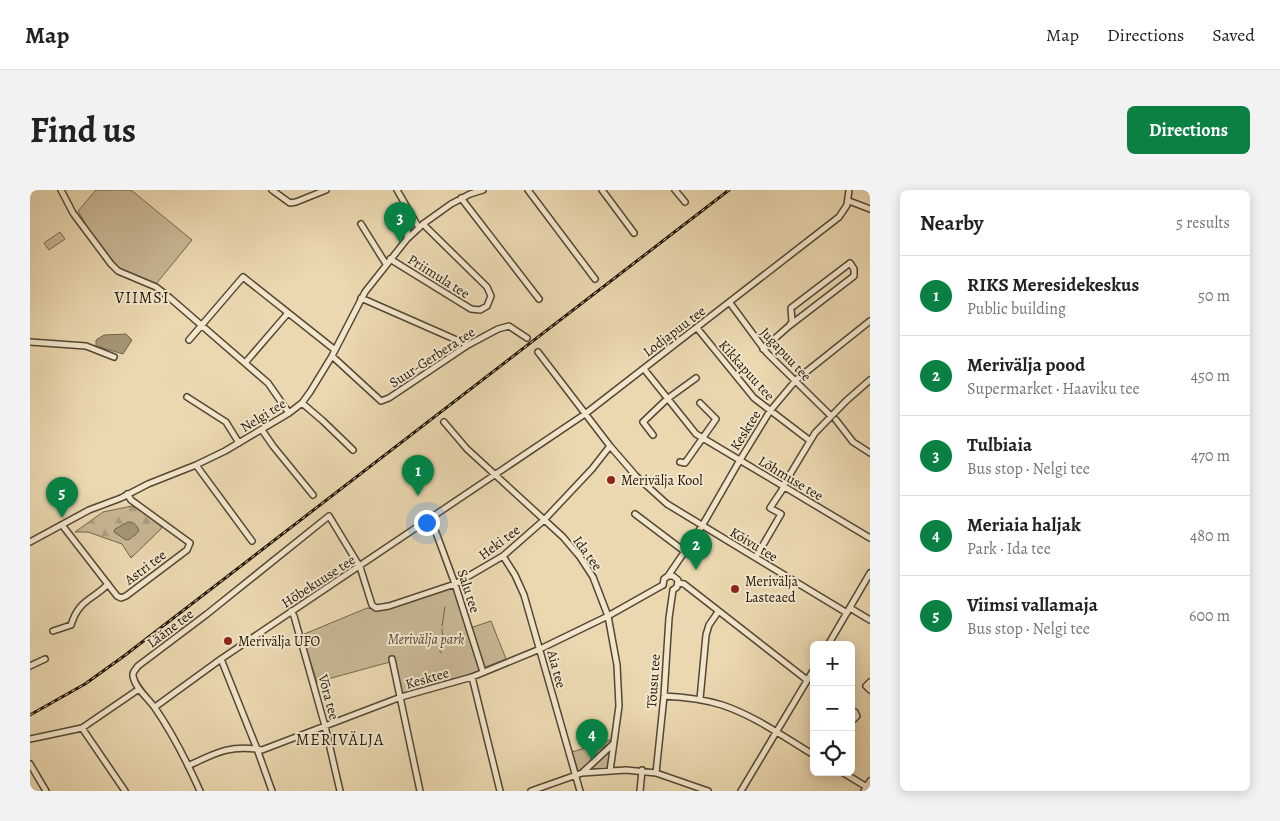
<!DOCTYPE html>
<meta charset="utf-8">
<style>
:root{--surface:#fff;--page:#f2f2f2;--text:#222;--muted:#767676;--line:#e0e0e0;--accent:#0b8043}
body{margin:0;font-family:Alegreya,serif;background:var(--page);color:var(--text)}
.controls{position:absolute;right:15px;bottom:15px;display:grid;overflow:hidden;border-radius:8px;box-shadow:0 2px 12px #0003}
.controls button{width:45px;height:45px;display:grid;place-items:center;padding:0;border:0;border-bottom:1px solid var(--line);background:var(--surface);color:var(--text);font:25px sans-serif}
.you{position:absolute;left:396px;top:332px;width:18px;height:18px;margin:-12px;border:4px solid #fff;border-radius:50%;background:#1a73e8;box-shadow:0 0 0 8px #1a73e833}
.badge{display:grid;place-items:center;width:32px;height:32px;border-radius:50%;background:var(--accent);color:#fff;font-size:16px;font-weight:700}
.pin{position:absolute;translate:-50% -41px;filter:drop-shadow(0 1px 2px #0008)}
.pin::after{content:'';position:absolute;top:26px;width:18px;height:15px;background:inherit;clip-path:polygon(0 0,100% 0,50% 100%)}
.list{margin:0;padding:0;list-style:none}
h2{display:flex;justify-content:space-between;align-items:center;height:65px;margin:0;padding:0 20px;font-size:21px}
h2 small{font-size:16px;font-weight:400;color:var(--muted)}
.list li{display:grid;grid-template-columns:32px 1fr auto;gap:15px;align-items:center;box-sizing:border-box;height:80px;padding:0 20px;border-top:1px solid var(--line)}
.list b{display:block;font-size:19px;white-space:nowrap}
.list p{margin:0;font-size:16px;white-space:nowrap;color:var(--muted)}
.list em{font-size:16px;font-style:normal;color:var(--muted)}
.icon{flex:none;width:28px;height:28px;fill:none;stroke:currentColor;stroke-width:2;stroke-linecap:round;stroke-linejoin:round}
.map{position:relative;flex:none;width:840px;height:601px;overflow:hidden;border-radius:8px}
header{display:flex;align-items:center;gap:30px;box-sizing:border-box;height:70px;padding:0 25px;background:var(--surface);border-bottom:1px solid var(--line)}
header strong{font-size:24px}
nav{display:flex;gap:28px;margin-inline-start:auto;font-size:18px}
.intro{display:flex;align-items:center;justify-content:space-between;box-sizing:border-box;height:120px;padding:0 30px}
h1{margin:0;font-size:35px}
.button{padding:12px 22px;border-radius:8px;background:var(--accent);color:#fff;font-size:18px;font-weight:700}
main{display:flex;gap:30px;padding:0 30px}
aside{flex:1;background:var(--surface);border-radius:8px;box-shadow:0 2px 12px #0003}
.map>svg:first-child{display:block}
.forest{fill:url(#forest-firs);stroke:#74674e}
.park{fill:#c8b794;stroke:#74674e}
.water{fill:#a69677;stroke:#70634b}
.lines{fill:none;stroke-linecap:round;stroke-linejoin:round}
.stream{stroke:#70634b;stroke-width:1}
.street-casing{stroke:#534733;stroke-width:8}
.street{stroke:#f2e6cc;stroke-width:5}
.rail-casing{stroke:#201709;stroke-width:3}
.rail{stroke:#f2e6cc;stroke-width:1;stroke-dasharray:4;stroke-linecap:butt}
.poi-dot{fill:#8f2418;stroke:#f2e6cc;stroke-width:2}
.labels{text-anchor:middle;stroke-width:4;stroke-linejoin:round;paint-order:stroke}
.street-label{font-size:14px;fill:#201709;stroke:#f2e6cc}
.poi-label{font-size:14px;fill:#201709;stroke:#f2e6cc;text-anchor:start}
.park-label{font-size:14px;font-style:italic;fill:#524733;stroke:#f2e6cc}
.quarter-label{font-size:16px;letter-spacing:1px;fill:#201709;stroke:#f2e6cc}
</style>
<header>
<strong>Map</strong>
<nav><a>Map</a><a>Directions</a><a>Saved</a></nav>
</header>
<div class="intro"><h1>Find us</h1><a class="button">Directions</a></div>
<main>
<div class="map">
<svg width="840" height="601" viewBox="0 0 840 601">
<defs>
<pattern id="forest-firs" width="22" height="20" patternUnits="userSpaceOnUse" patternTransform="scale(1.25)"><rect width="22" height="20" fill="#c8b794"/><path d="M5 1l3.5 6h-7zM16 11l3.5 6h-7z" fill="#ac9d7e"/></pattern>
</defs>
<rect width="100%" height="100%" fill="#ebd8b0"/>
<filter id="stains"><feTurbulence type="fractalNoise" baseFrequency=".004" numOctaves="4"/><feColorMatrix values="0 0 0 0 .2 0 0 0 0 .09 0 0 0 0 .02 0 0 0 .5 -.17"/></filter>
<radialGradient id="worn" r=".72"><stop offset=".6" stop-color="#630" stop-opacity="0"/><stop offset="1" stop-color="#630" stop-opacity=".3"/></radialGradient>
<path class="forest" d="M 102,316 L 124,328 L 132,338 L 101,368 L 92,354 L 58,342 L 45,342 L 73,322 Z"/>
<path class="park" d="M 66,0 L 101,0 L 162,50 L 126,94 L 88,78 L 61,43 L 48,21 Z
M 30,42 L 35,49 L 19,60 L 14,53 Z
M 423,396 L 450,481 L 368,505 L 360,472 L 287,492 L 272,445 L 337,418 L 349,420 Z
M 461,431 L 476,469 L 453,478 L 440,438 Z
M 583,549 L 577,578 L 548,581 L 542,562 Z"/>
<path class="water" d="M 96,144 L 102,150 L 93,164 L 66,156 L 66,150 L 74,145 Z
M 98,332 C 104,332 107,335 109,341 L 100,349 L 96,350 L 84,342 L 85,339 Z"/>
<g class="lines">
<path class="stream" d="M 412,436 L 415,417
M 410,458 L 413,448 L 412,439
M 409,459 L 411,463"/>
<defs>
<path id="street" d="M 31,0 L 43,23 L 81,74 L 88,81 L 126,97 L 140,108 L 238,193 L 259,223
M 242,0 L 260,13 L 266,12 L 296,0
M 367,0 L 389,38
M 498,0 L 565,89
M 572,0 L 604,43
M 645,0 L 655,12
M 431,8 L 509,109
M 819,11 L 840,19
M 331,34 L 356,74
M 377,48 L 379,22
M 360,69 L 441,119 L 450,120 L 457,116 L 461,106 L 457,97 L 393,34
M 331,108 L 438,155
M 700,113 L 737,163 L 801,226
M 667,138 L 724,208 L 779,250
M 159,150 L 213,87 L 305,160
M 0,152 L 56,156 L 84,167
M 733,159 L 759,136 L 762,132 L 761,118 L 820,73 L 824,79 L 824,86 L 759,136
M 508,162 L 580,256 L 606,286 L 637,314 L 817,423
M 302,166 L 351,211 L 359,208 L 438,155 L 468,139 L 479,136 L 497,148
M 215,173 L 258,123
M 614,179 L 666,244 L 840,348
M 157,207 L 196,232 L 209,253
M 272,213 L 293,231 L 323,260
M 806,230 L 823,252 L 840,263
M 414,232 L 437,259 L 533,347 L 550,367 L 563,387 L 578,426 L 587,475 L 589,516 L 580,581
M 232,240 L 243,256 L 283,305
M 623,245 L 613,232 L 637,209 L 666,188
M 650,272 L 655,273 L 686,229 L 670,213
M 166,275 L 222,351
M 753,296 L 785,243 L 816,211 L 840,190
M 605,324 L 654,361
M 401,329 L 425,394 L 453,482
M 32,335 L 87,406 L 91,408 L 96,406 L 157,360 L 160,353 L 101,310 L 97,304
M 0,352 L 59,320 L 91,308 L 118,294 L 166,275 L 195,261 L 259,223 L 272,213 L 280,202 L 302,166 L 335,102 L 377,49 L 393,34 L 421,14 L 440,4 L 453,0
M 473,366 L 485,385 L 494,405 L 550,601
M 726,367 L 751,324 L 740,318 L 754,297
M 638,386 L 643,386 L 648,390 L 647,397 L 643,400
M 648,393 L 654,394 L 777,490
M 633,395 L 634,389 L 638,386 L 672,336 L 710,270 L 740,221 L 766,190 L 840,131
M 820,418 L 840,430
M 261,421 L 264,426 L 295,536 L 310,601
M 23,441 L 41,435 C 49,409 63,410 78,394
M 798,455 L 840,383
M 191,469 L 227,559 L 242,601
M 362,469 L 390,601
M 0,476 L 15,469
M 442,487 L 470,601
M 840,492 L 836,496 L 840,500
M 634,506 C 654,507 673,509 692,515 C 725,526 754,547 784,565
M 670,509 L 676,445 L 679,435 L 688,422
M 125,517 L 191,469 L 555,224 L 809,27 L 817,15 L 819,0
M 821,521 L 825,522 L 827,526 L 824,529 L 821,529
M 52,538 L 95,601
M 0,549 L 52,538 L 109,499
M 0,574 L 16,601
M 158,576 C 185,563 201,554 232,560 L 371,507 L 442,487 L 510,459 L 578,426 L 633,395
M 553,582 L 583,554
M 812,582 L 840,599
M 626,583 L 634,506 L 639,428 L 643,400
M 170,601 C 157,572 143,544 125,518 C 118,508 105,498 103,486 C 102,482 106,479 108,476 L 177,424 L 299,326 L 330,377 L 342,415 L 346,418 L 359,416 L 425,394 L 473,366 L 514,330 L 562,279 L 580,256
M 501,601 L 552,583 L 596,580 L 626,583 L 678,601
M 610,601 L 612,580
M 711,601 L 784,479
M 834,601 L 840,591"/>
</defs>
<use href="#street" class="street-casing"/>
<use href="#street" class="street"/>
<defs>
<path id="rail" d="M 0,525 L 55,494 L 94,466 L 699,0"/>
</defs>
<use href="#rail" class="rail-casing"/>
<use href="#rail" class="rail"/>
</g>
<g class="poi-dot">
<circle cx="581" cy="290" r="5"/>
<circle cx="705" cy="399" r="5"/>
<circle cx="198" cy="451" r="5"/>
</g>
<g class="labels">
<g class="street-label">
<text transform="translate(409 86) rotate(32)" y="5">Priimula tee</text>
<text transform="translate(644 141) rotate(-37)" y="5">Lodjapuu tee</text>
<text transform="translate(756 164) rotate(47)" y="5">Jugapuu tee</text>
<text transform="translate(402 167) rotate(-33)" y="5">Suur-Gerbera tee</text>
<text transform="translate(717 180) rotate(48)" y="5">Kikkapuu tee</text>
<text transform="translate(233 225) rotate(-32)" y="5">Nelgi tee</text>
<text transform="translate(715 240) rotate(-58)" y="5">Kesktee</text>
<text transform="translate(761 288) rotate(31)" y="5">Lõhmuse tee</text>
<text transform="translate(469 352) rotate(-37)" y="5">Heki tee</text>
<text transform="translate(724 354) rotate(31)" y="5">Kõivu tee</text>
<text transform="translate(558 363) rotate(54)" y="5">Ida tee</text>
<text transform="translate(115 377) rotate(-37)" y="5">Astri tee</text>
<text transform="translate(288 391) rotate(-33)" y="5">Hõbekuuse tee</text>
<text transform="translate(439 401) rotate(72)" y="5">Salu tee</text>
<text transform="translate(140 438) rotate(-37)" y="5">Lääne tee</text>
<text transform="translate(527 479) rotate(75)" y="5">Aia tee</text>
<text transform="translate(397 488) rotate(-16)" y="5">Kesktee</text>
<text transform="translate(623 491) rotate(-86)" y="5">Tõusu tee</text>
<text transform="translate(299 507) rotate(75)" y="5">Võra tee</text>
</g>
<g class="poi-label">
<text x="591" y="295">Merivälja Kool</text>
<text x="715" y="396">Merivälja<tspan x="715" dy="16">Lasteaed</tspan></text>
<text x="208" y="456">Merivälja UFO</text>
</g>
<g class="park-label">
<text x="396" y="454">Merivälja park</text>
</g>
<g class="quarter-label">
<text x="112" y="113">VIIMSI</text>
<text x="310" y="555">MERIVÄLJA</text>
</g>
</g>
<rect width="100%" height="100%" filter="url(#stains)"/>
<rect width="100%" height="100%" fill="url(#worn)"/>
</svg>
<div class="controls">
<button>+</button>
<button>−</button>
<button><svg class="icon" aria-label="locate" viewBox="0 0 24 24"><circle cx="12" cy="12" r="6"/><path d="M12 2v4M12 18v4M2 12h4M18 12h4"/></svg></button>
</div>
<div class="you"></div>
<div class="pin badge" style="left:388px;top:306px">1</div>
<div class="pin badge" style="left:666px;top:380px">2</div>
<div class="pin badge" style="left:370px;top:53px">3</div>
<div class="pin badge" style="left:562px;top:570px">4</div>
<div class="pin badge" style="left:32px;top:328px">5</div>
</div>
<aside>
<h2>Nearby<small>5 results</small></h2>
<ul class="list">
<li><span class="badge">1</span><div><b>RIKS Meresidekeskus</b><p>Public building</p></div><em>50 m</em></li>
<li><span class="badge">2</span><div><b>Merivälja pood</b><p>Supermarket · Haaviku tee</p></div><em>450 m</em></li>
<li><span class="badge">3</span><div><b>Tulbiaia</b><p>Bus stop · Nelgi tee</p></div><em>470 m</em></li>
<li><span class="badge">4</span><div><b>Meriaia haljak</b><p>Park · Ida tee</p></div><em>480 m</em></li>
<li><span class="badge">5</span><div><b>Viimsi vallamaja</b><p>Bus stop · Nelgi tee</p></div><em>600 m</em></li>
</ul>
</aside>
</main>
